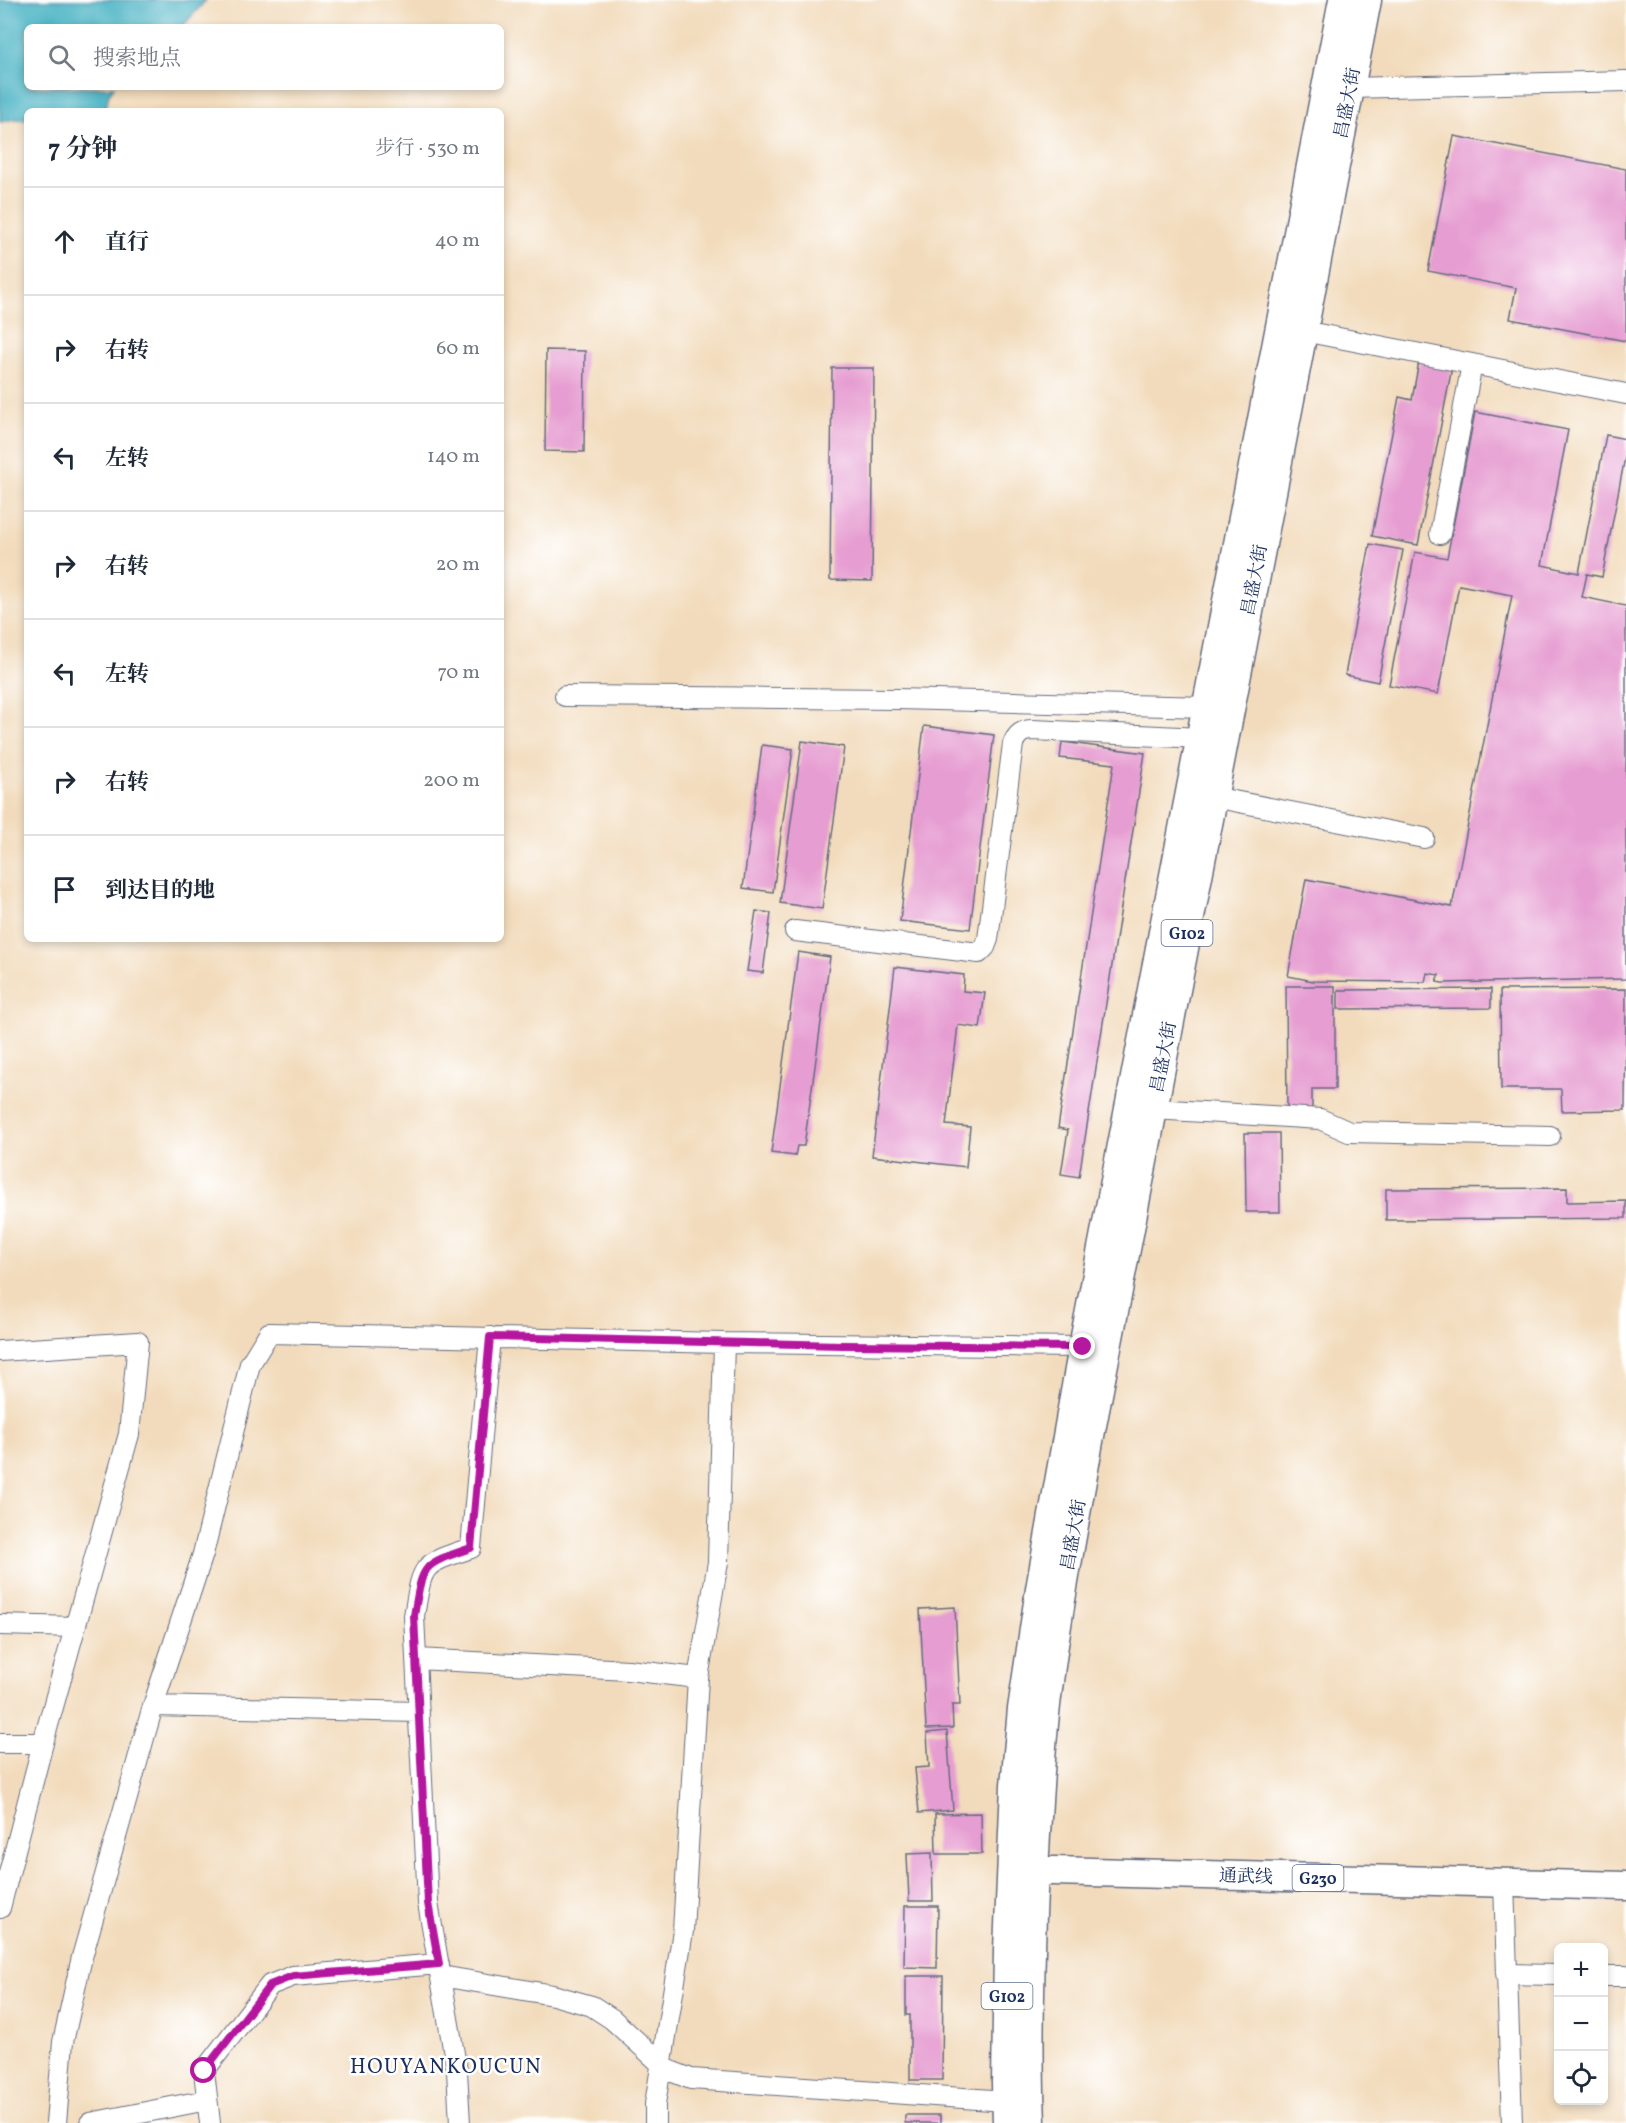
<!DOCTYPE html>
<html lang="zh">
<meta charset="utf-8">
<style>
:root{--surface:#fff;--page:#f2f2f3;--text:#1f2937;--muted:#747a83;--line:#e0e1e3}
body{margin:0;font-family:Vollkorn,"Noto Serif SC",serif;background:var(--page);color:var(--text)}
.controls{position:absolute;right:18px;bottom:18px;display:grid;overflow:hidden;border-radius:9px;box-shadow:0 3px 9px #0003}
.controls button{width:54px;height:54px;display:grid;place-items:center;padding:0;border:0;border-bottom:2px solid var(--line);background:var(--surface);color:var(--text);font:30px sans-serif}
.stop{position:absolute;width:18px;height:18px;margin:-14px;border:4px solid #b5179e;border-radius:50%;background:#fff}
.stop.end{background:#b5179e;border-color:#fff;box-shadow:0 2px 6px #0008}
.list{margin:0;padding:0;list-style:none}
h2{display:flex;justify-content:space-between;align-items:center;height:78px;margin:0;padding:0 24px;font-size:26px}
h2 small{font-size:20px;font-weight:400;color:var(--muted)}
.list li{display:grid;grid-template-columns:39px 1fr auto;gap:18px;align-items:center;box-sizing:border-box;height:108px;padding:0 24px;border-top:2px solid var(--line)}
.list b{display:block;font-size:22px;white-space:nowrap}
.list em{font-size:20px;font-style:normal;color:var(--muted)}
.icon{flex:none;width:33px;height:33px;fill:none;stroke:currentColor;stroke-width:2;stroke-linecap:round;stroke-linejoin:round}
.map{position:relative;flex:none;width:1626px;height:2123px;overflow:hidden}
.search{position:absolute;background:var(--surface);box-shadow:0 3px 9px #0003;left:24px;top:24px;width:480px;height:66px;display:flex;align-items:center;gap:15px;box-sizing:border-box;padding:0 21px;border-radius:9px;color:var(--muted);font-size:22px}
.panel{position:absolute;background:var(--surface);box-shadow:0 3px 9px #0003;left:24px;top:108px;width:480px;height:834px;border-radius:9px}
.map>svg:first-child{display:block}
.water{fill:#44b1c2;stroke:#307090;stroke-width:1.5}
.building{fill:#e69dd1}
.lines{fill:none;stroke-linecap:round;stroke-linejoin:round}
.minor-casing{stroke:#666b7f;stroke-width:22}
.highway-casing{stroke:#666b7f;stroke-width:31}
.minor{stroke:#fff;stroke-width:20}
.highway{stroke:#fff;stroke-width:28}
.route{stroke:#b5179e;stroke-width:8}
.labels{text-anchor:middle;stroke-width:5;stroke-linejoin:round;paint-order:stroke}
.shield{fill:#fff;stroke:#5f6d8e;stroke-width:1.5}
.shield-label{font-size:16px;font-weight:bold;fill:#1b2f5e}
.street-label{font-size:18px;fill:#1b2f5e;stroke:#fff}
.quarter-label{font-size:21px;letter-spacing:1.5px;fill:#1b2f5e;stroke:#fff}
</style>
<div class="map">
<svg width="1626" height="2123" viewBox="0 0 1626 2123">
<rect width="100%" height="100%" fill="#fff"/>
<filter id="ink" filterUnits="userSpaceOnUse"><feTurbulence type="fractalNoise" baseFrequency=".0167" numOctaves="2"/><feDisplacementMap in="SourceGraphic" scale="12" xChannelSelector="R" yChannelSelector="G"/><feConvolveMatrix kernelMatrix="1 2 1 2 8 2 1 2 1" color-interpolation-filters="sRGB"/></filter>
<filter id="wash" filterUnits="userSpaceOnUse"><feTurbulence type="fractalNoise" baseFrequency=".008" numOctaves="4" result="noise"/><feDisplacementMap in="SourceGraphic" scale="24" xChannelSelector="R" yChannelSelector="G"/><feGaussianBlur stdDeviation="1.35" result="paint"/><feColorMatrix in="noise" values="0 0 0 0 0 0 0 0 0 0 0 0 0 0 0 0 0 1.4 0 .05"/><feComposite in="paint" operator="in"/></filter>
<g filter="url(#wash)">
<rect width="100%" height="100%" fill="#f2dbbc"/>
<path class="water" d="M 0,0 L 206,0 L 182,27 L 27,27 L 27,87 L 114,87 L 109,94 L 105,111 L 27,111 L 27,120 L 15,119 L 0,122 Z"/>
<g id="blocks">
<path class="building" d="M 1454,136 L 1626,169 L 1626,341 L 1510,319 L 1516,288 L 1428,271 Z
M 546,350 L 585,351 L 584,452 L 545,451 Z
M 1419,361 L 1452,367 L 1418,545 L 1372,536 L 1399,397 L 1412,400 Z
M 832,368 L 874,368 L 872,581 L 830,580 Z
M 1475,412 L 1568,430 L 1542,565 L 1579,573 L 1606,435 L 1626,439 L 1626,452 L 1602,577 L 1587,574 L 1582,597 L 1626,606 L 1626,979 L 1442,983 L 1437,982 L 1439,975 L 1427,973 L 1425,982 L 1313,981 L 1288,976 L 1306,879 L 1452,907 L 1512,595 L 1459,585 L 1438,694 L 1389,685 L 1415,552 L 1447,558 Z
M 1370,544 L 1403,550 L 1378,682 L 1345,675 Z
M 924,726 L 994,735 L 970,929 L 900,921 Z
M 802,741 L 844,747 L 822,909 L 780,903 Z
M 1062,742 L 1145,753 L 1079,1177 L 1061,1174 L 1068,1130 L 1058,1128 L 1114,764 L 1060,758 Z
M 762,745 L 793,749 L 773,892 L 743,888 Z
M 756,911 L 771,913 L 763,973 L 747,971 Z
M 798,952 L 830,957 L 804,1146 L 797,1146 L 795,1156 L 771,1153 Z
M 895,967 L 964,975 L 963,991 L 985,993 L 980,1028 L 958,1025 L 946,1125 L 970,1127 L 966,1167 L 872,1156 Z
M 1286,986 L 1335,986 L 1335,1089 L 1312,1089 L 1312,1109 L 1287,1109 Z
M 1491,989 L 1491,1008 L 1338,1009 L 1338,990 Z
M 1626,989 L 1625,1110 L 1562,1111 L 1561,1089 L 1501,1089 L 1500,990 Z
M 1245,1133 L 1279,1133 L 1280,1212 L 1246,1212 Z
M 1567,1188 L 1567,1202 L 1626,1201 L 1626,1218 L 1386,1220 L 1386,1189 Z
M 955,1607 L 960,1705 L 952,1705 L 953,1728 L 926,1729 L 920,1609 Z
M 947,1731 L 953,1810 L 919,1813 L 915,1768 L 929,1767 L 927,1733 Z
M 981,1813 L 982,1854 L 936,1854 L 935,1814 Z
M 932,1853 L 933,1901 L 909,1901 L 907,1854 Z
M 905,1906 L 938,1906 L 937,1968 L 904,1967 Z
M 906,1976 L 943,1976 L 942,2080 L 910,2080 L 910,2015 L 906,2015 Z
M 905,2115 L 940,2115 L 940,2123 L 905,2123 Z"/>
</g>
</g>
<g filter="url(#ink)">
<use href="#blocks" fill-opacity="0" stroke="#666b7f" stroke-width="1.5"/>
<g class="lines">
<defs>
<path id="minor" d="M 1350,88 L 1626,81
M 1303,331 L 1626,394
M 1440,534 L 1472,364
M 565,696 L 897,699 L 1207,707
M 1213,797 L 1424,838
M 795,931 L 979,953 L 985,947 L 988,939 L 1013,744 C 1017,734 1022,730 1033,730 L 1201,738
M 1153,1109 L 1320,1119 L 1349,1132 L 1550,1136
M 0,1351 L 138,1342 L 129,1434 L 43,1743 L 0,1908
M 0,1625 L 75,1627
M 417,1659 L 628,1670 L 698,1678
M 153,1706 L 419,1712
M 0,1743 L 43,1743
M 1504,1883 L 1512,2123
M 1506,1974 L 1558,1975
M 441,1976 L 553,1995 L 592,2006 L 612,2019 L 668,2070 L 691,2079 L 1006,2101
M 1604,1976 L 1626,1976
M 56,2123 L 63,2042 L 82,1957 L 153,1706 L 203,1554 L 250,1364 L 269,1333 L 724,1343 L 1083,1347
M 90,2123 L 207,2100
M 210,2123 L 204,2071 L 270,1985 L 293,1976 L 439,1964
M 460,2123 L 457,2071 L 428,1903 L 414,1616 C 423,1563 420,1565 471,1548 L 490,1337
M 655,2123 L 655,2104 L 683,1931 L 698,1678 L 718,1562 L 724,1343"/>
<path id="highway" d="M 1016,1870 L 1626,1886
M 1007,2123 L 1006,2082 L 1008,1950 L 1015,1785 L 1022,1709 L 1040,1589 L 1083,1347 L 1343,0
M 1031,2123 C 1028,2053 1030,1984 1032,1914 C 1035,1847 1038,1781 1045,1714 C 1055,1623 1073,1532 1089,1441 L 1367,0"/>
</defs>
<use href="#minor" class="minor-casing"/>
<use href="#highway" class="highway-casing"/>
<use href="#minor" class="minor"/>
<use href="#highway" class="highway"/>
</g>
</g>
<g class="lines" filter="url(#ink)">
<path class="route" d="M 204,2071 L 270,1985 L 293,1976 L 439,1964 L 428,1903 L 414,1616 C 423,1563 421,1565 471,1548 L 490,1337 L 842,1345 L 1083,1347"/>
</g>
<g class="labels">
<g class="shield">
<rect x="1161.5" y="920" width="51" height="26" rx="4.5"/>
<rect x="1292.5" y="1865" width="51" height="26" rx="4.5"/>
<rect x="981.5" y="1983" width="51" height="26" rx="4.5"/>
</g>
<g class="shield-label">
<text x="1187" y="939">G102</text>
<text x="1318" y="1884">G230</text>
<text x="1007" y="2002">G102</text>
</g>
<g class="street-label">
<text transform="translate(1347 103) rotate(-79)" y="6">昌盛大街</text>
<text transform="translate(1254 580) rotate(-79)" y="6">昌盛大街</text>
<text transform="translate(1163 1057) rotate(-79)" y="6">昌盛大街</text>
<text transform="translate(1073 1535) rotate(-80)" y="6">昌盛大街</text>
<text transform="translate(1246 1876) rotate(2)" y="6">通武线</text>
</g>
<g class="quarter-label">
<text x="446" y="2073">HOUYANKOUCUN</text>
</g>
</g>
</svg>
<div class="controls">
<button>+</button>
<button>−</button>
<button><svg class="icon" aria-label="locate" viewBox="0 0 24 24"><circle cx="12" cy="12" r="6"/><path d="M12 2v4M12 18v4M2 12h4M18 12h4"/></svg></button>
</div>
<div class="stop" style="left:204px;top:2071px"></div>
<div class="stop end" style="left:1083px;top:1347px"></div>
<div class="search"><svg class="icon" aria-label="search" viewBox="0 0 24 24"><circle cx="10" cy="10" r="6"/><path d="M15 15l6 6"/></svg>搜索地点</div>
<section class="panel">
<h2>7 分钟<small>步行 · 530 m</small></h2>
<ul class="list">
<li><svg class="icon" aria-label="ahead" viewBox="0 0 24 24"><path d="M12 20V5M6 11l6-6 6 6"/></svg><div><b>直行</b></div><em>40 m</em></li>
<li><svg class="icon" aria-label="right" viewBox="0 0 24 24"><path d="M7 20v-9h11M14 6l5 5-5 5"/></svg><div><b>右转</b></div><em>60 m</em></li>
<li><svg class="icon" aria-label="left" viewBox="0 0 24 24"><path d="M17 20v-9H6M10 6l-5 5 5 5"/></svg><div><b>左转</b></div><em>140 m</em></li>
<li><svg class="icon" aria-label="right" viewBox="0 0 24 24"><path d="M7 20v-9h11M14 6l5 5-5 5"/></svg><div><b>右转</b></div><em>20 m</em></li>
<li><svg class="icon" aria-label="left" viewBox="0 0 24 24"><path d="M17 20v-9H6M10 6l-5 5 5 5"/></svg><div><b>左转</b></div><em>70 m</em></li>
<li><svg class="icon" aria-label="right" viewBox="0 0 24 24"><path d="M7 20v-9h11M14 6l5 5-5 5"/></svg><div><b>右转</b></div><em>200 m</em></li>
<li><svg class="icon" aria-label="arrive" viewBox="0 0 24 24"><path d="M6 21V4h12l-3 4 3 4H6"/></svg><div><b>到达目的地</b></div></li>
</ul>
</section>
</div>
